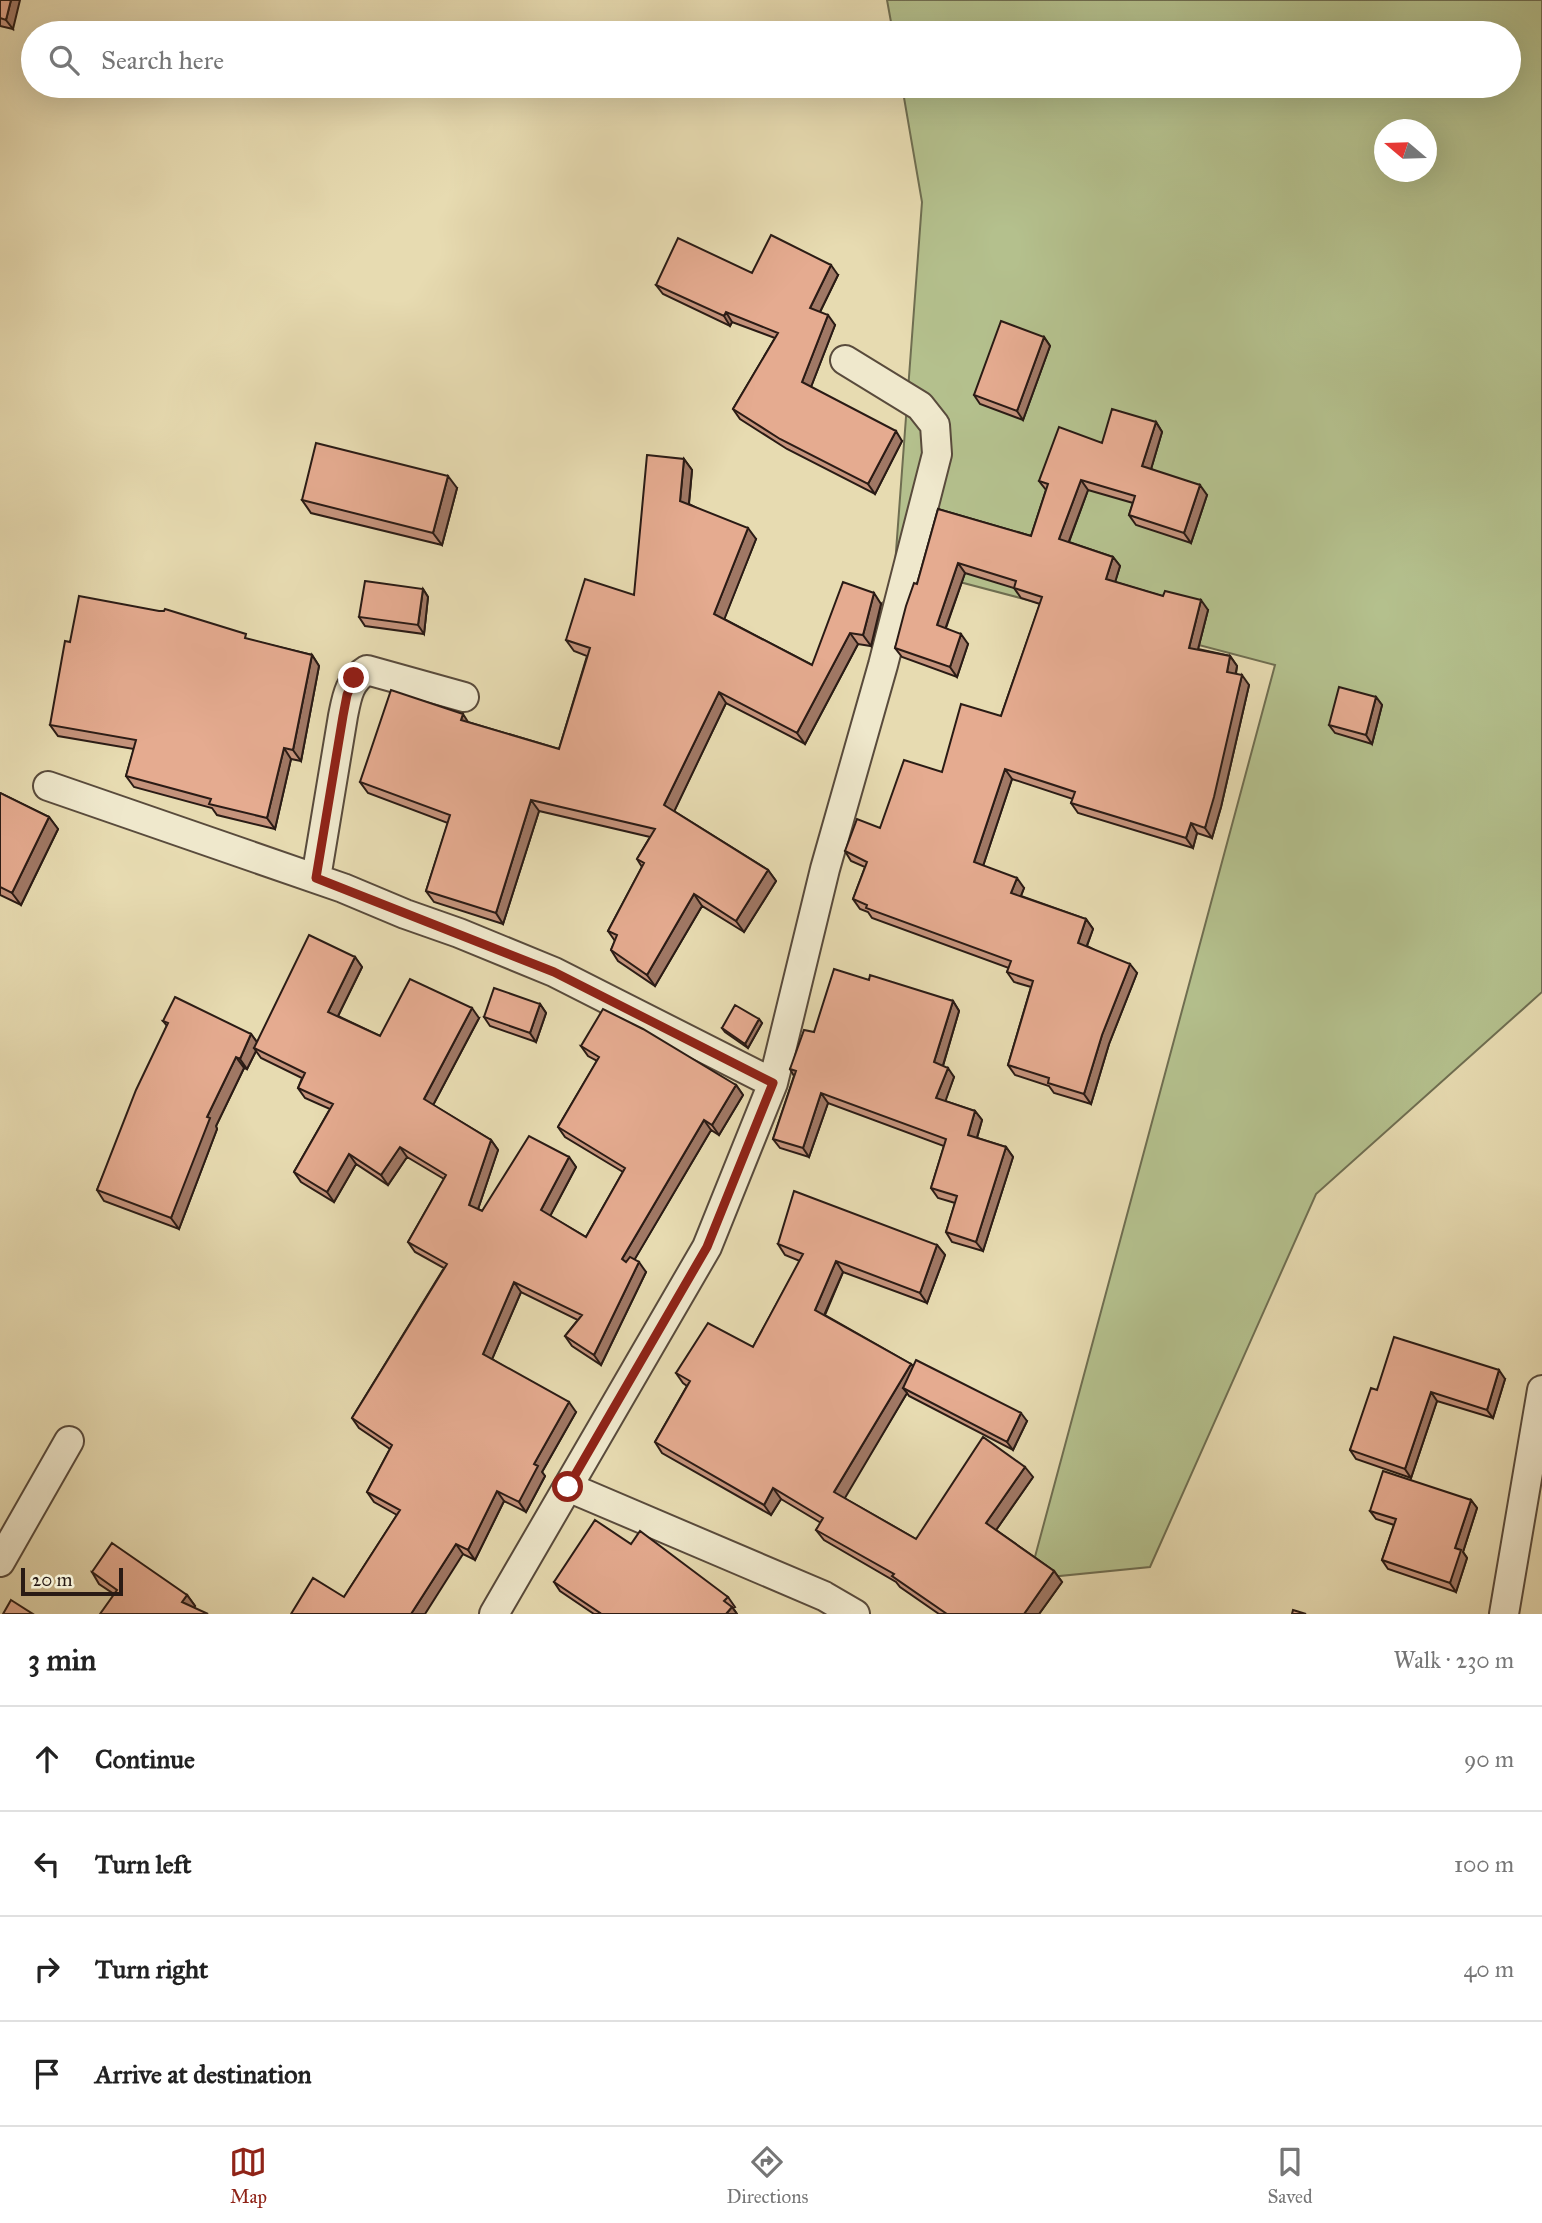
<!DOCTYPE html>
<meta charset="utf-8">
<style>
:root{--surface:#fff;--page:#f2f2f2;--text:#222;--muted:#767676;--line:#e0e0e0;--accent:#8f2418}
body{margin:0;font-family:"IM FELL Great Primer",serif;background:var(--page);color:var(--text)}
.compass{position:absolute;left:1374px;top:119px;width:63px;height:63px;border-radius:50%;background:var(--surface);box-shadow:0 7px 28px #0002;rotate:289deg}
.scale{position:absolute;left:21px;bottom:18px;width:102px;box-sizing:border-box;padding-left:7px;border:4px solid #2a1b15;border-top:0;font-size:19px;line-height:24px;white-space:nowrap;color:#2a1b15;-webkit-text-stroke:5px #efe8cc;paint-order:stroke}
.stop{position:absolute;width:21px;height:21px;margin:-16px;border:5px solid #8f2418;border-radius:50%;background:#fff}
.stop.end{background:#8f2418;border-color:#fff;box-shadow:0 2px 7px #0008}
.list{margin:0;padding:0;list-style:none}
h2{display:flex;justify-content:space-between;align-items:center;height:91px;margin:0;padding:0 28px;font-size:30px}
h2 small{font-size:23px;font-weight:400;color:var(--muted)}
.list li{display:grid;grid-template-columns:46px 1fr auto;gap:21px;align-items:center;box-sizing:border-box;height:105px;padding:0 28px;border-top:2px solid var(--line)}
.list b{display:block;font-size:26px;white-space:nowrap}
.list em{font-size:23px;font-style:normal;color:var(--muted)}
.icon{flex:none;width:38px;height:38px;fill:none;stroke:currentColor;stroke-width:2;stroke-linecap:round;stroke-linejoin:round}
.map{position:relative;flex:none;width:1542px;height:1614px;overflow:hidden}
.search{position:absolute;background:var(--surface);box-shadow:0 7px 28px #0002;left:21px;right:21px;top:21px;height:77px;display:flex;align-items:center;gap:18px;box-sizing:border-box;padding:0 24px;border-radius:38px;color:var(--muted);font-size:26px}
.sheet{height:511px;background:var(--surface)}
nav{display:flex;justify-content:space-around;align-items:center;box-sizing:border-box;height:98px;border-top:2px solid var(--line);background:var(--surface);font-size:19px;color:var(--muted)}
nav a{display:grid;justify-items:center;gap:4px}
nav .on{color:var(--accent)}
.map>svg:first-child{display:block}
.green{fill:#b4c08d;stroke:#6f6e51;stroke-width:2;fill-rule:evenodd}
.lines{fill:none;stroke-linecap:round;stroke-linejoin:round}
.street-casing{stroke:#594b3c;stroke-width:32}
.street{stroke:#efe8cc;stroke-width:28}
.wall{fill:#c5937c;stroke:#2a1b15;stroke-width:2}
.shaded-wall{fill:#a07865;stroke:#2a1b15;stroke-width:2}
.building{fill:#e5ab90;stroke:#2a1b15;stroke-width:2}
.route{stroke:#8f2418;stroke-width:9}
</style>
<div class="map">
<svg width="1542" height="1614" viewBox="0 0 1542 1614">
<rect width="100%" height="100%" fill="#e7dbb1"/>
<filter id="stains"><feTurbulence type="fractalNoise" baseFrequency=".00286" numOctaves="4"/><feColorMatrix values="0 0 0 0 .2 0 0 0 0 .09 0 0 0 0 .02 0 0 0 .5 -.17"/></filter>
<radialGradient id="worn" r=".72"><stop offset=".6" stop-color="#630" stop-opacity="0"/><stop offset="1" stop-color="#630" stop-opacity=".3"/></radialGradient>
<path class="green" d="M 887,0 L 1542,0 L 1542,992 L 1316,1194 L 1150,1567 L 1029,1579 L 1275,665 L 895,565 L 922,202 L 902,86 L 1509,86 L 1509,33 L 893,33 ZM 1384,130 L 1426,130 L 1426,172 L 1384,172 Z"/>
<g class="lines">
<defs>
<path id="street" d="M 48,786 L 343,888 L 405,914 L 459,933 L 554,972 L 773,1083
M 316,878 L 343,716 C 347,696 349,681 367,670 L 464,697
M 568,1487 L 824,1596 L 855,1614
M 0,1562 L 69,1441
M 494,1614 L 707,1247 L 773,1083 L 825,869 L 883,665 L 937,454 L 935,425 L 920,406 L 845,360
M 1504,1614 L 1542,1390"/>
</defs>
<use href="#street" class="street-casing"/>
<use href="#street" class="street"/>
</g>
<path class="wall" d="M 0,0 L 13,29 L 0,26 Z
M 752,273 L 838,275 L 820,312 L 835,325 L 811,387 L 902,441 L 875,494 L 787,449 L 740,419 L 733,409 L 775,338 L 732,322 L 730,326 L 663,294 L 656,285 Z
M 1044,337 L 1050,346 L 1023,420 L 980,404 L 974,395 Z
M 1156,422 L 1162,432 L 1151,469 L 1207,495 L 1191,543 L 1136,525 L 1129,515 L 1133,503 L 1088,490 L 1069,542 L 1113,557 L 1120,566 L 1115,582 L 1208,610 L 1198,649 L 1230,656 L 1237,666 L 1236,674 L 1249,685 L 1221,807 L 1212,838 L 1197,833 L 1193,848 L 1078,813 L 1071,803 L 1073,799 L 1012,779 L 983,866 L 1024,888 L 1021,896 L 1086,919 L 1093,929 L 1087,946 L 1137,973 L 1109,1044 L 1091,1104 L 1054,1093 L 1049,1086 L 1015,1075 L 1008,1065 L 1031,987 L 1014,982 L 1007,972 L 1009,968 L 872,918 L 868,912 L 860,909 L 853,899 L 865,867 L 851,861 L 845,851 L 880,828 L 942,772 L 1001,716 L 1040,604 L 1021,598 L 1014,588 L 965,573 L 946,628 L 968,644 L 957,677 L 902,657 L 895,648 L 917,584 L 938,509 L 1031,536 L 1046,490 L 1039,481 L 1102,443 Z
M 684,459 L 692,470 L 689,504 L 756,539 L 724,619 L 812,665 L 881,604 L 871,646 L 858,644 L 805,744 L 726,703 L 674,811 L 768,870 L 776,881 L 744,932 L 702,906 L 655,986 L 618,961 L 611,950 L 615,941 L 608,931 L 642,867 L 637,859 L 650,837 L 539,811 L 503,924 L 434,902 L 426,891 L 448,823 L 368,793 L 360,782 L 468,722 L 559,749 L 587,656 L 574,651 L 566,640 L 634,595 Z
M 457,488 L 442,545 L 311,513 L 302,500 Z
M 423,589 L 428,597 L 424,634 L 365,626 L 359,617 Z
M 250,640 L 312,655 L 319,666 L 301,761 L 291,759 L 275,829 L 217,815 L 212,808 L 134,787 L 126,776 L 134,749 L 58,736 L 50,725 Z
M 1376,697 L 1382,705 L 1372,744 L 1335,733 L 1329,725 Z
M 0,793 L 49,817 L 58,829 L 21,905 L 0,895 Z
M 355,957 L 362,967 L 338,1016 L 380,1036 L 479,1018 L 433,1105 L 491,1140 L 498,1150 L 478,1209 L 482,1211 L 569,1157 L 576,1167 L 550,1216 L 586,1237 L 623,1172 L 565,1137 L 558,1127 L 597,1061 L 588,1056 L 581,1046 L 736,1085 L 743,1095 L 719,1135 L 711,1130 L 634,1260 L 646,1272 L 601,1365 L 572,1346 L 565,1336 L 578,1320 L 521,1292 L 492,1359 L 576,1412 L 542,1472 L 545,1476 L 526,1512 L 504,1501 L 475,1560 L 463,1554 L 344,1597 L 397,1515 L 374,1502 L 367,1492 L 390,1449 L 359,1428 L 352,1418 L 444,1268 L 415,1252 L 408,1242 L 444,1179 L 407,1157 L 388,1185 L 356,1164 L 334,1202 L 301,1182 L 294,1172 L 330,1109 L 305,1098 L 298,1088 L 302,1078 L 261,1058 L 256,1051 L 247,1069 L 244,1068 L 216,1126 L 217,1129 L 179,1229 L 104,1201 L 97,1190 L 167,1026 L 163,1021 L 251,1034 L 257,1042 Z
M 869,980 L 953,1001 L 959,1011 L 943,1066 L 954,1077 L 945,1101 L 975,1111 L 982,1120 L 977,1138 L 1006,1147 L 1013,1157 L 983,1251 L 952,1242 L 946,1232 L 955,1203 L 938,1198 L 931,1188 L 944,1146 L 828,1103 L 809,1157 L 780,1148 L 773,1139 L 794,1076 L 790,1069 L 814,1032 Z
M 540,1004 L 546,1013 L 536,1042 L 490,1026 L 484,1017 Z
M 759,1019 L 762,1023 L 748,1048 L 725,1032 L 722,1028 Z
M 778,1244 L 937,1245 L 945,1255 L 927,1303 L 843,1272 L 825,1315 L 911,1364 L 913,1366 L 1027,1421 L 1013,1450 L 909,1396 L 907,1393 L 844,1498 L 916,1539 L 1033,1477 L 996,1530 L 1054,1571 L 1062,1582 L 1039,1614 L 939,1614 L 900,1587 L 896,1582 L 824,1540 L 816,1530 L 821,1523 L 781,1499 L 771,1515 L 662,1453 L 655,1442 L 687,1386 L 683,1383 L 676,1373 L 753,1347 L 800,1261 L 785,1255 Z
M 1505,1379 L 1493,1418 L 1437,1401 L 1411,1478 L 1356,1459 L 1350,1450 L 1377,1390 Z
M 1471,1500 L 1477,1508 L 1463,1552 L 1467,1558 L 1456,1592 L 1388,1569 L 1382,1560 L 1394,1525 L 1376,1519 L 1370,1511 Z
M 631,1544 L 728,1597 L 735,1607 L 733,1608 L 737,1614 L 594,1614 L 560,1591 L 554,1582 Z
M 92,1572 L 187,1595 L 195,1606 L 194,1607 L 114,1594 L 99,1584 Z"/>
<path class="shaded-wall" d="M 11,0 L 20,0 L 13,29 L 6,20 Z
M 831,265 L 838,275 L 817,318 L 810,308 Z
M 726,312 L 732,322 L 730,326 L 724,316 Z
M 828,315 L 835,325 L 809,392 L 802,382 Z
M 1044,337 L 1050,346 L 1023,420 L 1017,411 Z
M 1156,422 L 1162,432 L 1149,476 L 1142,466 Z
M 896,431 L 902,441 L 875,494 L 868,484 Z
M 684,459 L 692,470 L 688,512 L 680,501 Z
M 448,476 L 457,488 L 442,545 L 433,533 Z
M 1081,480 L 1088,490 L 1066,549 L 1059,539 Z
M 1200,485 L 1207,495 L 1191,543 L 1184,533 Z
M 748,528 L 756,539 L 722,625 L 714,614 Z
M 1113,557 L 1120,566 L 1113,589 L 1106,579 Z
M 958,563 L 965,573 L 943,635 L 937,625 Z
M 423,589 L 428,597 L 424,634 L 418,625 Z
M 874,593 L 881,604 L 871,646 L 863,635 Z
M 1201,600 L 1208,610 L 1196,657 L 1189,648 Z
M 850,633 L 858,644 L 805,744 L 797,733 Z
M 961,634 L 968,644 L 957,677 L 950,667 Z
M 312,655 L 319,666 L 301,761 L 293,750 Z
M 1230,656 L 1237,666 L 1234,682 L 1227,672 Z
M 1242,675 L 1249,685 L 1221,807 L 1212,838 L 1205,828 Z
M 719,692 L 726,703 L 672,816 L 664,805 Z
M 1376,697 L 1382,705 L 1372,744 L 1366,735 Z
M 463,714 L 470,725 L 461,720 Z
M 284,748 L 291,759 L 275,829 L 267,818 Z
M 1005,769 L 1012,779 L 981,872 L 974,862 Z
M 531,800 L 539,811 L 503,924 L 496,913 Z
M 49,817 L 58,829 L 21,905 L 12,893 Z
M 1191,823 L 1197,833 L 1193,848 L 1186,838 Z
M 768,870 L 776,881 L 744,932 L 736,921 Z
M 1017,878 L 1024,888 L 1018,903 L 1011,893 Z
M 694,894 L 702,906 L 655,986 L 647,975 Z
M 1086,919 L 1093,929 L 1084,953 L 1078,943 Z
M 355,957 L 362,967 L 335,1022 L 328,1012 Z
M 1130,964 L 1137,973 L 1109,1044 L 1091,1104 L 1084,1094 L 1102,1035 Z
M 953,1001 L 959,1011 L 941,1072 L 934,1062 Z
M 540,1004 L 546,1013 L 536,1042 L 530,1033 Z
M 472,1008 L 479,1018 L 431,1109 L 424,1099 Z
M 759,1019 L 762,1023 L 748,1048 L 745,1044 Z
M 251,1034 L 259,1045 L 254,1048 L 256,1051 L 247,1069 L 240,1059 Z
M 236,1057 L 244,1068 L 216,1126 L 217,1129 L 179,1229 L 171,1218 L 207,1117 Z
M 948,1068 L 954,1077 L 943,1108 L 936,1098 Z
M 736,1085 L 743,1095 L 719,1135 L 712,1125 Z
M 821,1093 L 828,1103 L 809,1157 L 803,1148 Z
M 975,1111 L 982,1120 L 975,1144 L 968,1135 Z
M 704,1120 L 711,1130 L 629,1269 L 622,1259 Z
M 491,1140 L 498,1150 L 476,1215 L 469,1205 Z
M 400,1147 L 407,1157 L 388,1185 L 381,1175 Z
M 1006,1147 L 1013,1157 L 983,1251 L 976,1242 Z
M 349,1154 L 356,1164 L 334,1202 L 327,1192 Z
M 569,1157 L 576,1167 L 548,1220 L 541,1210 Z
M 937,1245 L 945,1255 L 927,1303 L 920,1293 Z
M 836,1261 L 843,1272 L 822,1320 L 815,1310 Z
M 639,1262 L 646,1272 L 601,1365 L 594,1355 Z
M 514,1282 L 521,1292 L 490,1364 L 483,1354 Z
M 911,1364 L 919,1374 L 903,1388 L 907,1393 L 842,1503 L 834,1492 Z
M 1499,1370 L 1505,1379 L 1493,1418 L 1487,1410 Z
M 1431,1392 L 1437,1401 L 1411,1478 L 1405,1469 Z
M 569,1402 L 576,1412 L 542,1472 L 545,1476 L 526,1512 L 519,1502 L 534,1464 Z
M 1021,1413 L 1027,1421 L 1013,1450 L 1007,1442 Z
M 1025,1467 L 1033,1477 L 994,1533 L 986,1523 Z
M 773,1488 L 781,1499 L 771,1515 L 764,1505 Z
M 497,1491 L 504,1501 L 475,1560 L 468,1550 Z
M 1471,1500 L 1477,1508 L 1463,1552 L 1467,1558 L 1456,1592 L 1450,1583 L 1455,1548 Z
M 456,1544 L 463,1554 L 425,1614 L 411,1614 Z
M 1054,1571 L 1062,1582 L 1039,1614 L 1024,1614 Z
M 187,1595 L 195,1606 L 190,1613 L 182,1602 Z
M 732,1607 L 737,1614 L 726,1614 Z"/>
<path class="building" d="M 0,0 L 11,0 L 6,20 L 0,18 Z
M 771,235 L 831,265 L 810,308 L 828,315 L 802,382 L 896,431 L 868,484 L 780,439 L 733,409 L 778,333 L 726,312 L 724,316 L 656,285 L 678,238 L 752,273 Z
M 1001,321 L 1044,337 L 1017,411 L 974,395 Z
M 1112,409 L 1156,422 L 1142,466 L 1200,485 L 1184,533 L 1129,515 L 1135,496 L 1081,480 L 1059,539 L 1113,557 L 1106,579 L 1163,596 L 1165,591 L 1201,600 L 1189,648 L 1230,656 L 1227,672 L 1242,675 L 1214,797 L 1205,828 L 1191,823 L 1186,838 L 1071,803 L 1075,792 L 1005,769 L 974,862 L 1017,878 L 1011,893 L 1086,919 L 1078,943 L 1130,964 L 1102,1035 L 1084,1094 L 1048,1083 L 1049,1078 L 1008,1065 L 1033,981 L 1007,972 L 1011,961 L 866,908 L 867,905 L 853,899 L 867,862 L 845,851 L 857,819 L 880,828 L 904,760 L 942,772 L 961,704 L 1001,716 L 1042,597 L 1014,588 L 1016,581 L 958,563 L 937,625 L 961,634 L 950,667 L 895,648 L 906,606 L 914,583 L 917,584 L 938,509 L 1031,536 L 1048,484 L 1039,481 L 1059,427 L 1102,443 Z
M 316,443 L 448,476 L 433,533 L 302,500 Z
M 647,455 L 684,459 L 680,501 L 748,528 L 714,614 L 812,665 L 843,582 L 874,593 L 863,635 L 850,633 L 797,733 L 719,692 L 664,805 L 768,870 L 736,921 L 694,894 L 647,975 L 611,950 L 617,935 L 608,931 L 644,863 L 637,859 L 655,829 L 531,800 L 496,913 L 426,891 L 450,815 L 360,782 L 391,690 L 463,714 L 461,720 L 559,749 L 590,648 L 566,640 L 585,579 L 634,595 Z
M 365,581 L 423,589 L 418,625 L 359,617 Z
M 79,596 L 159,611 L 164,611 L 165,609 L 246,634 L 245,638 L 312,655 L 293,750 L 284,748 L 267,818 L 209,804 L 211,799 L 126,776 L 136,740 L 50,725 L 65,641 L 70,642 Z
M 1339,687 L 1376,697 L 1366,735 L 1329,725 Z
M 0,793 L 49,817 L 12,893 L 0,887 Z
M 309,935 L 355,957 L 328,1012 L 380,1036 L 410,979 L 472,1008 L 424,1099 L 491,1140 L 469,1205 L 482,1211 L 529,1136 L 569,1157 L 541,1210 L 586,1237 L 625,1168 L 558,1127 L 599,1057 L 581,1046 L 603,1009 L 643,1029 L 736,1085 L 712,1125 L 704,1120 L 622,1259 L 626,1262 L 630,1257 L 639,1262 L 594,1355 L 565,1336 L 582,1315 L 514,1282 L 483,1354 L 569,1402 L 534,1464 L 538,1466 L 519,1502 L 497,1491 L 468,1550 L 456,1544 L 411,1614 L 291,1614 L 313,1578 L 344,1597 L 400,1510 L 367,1492 L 392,1445 L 352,1418 L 447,1264 L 408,1242 L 446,1175 L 400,1147 L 381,1175 L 349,1154 L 327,1192 L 294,1172 L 333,1104 L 298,1088 L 305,1073 L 254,1048 Z
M 834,969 L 869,980 L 870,975 L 953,1001 L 934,1062 L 948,1068 L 936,1098 L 975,1111 L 968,1135 L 1006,1147 L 976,1242 L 946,1232 L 957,1196 L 931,1188 L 946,1139 L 821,1093 L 803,1148 L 773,1139 L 796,1071 L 790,1069 L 804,1030 L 814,1032 Z
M 494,988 L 540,1004 L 530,1033 L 484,1017 Z
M 175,997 L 251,1034 L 240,1059 L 236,1057 L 207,1117 L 210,1118 L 171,1218 L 97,1190 L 136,1090 L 168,1023 L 163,1021 Z
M 735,1005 L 759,1019 L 745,1044 L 722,1028 Z
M 794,1191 L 937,1245 L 920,1293 L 836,1261 L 815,1310 L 911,1364 L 834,1492 L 916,1539 L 983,1437 L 1025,1467 L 986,1523 L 1054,1571 L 1024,1614 L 947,1614 L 892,1576 L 894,1574 L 816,1530 L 823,1518 L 773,1488 L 764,1505 L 655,1442 L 690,1381 L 676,1373 L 708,1323 L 753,1347 L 803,1254 L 778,1244 Z
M 1394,1337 L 1499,1370 L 1487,1410 L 1431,1392 L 1405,1469 L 1350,1450 L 1371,1388 L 1377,1390 Z
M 916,1360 L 1021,1413 L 1007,1442 L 903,1388 Z
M 1383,1471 L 1471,1500 L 1455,1548 L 1461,1550 L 1450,1583 L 1382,1560 L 1396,1519 L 1370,1511 Z
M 595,1520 L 631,1544 L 640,1531 L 728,1597 L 724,1601 L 732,1607 L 726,1614 L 599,1614 L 600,1613 L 554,1582 Z
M 112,1543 L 187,1595 L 182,1602 L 208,1614 L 100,1614 L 117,1590 L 92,1572 Z
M 11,1600 L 33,1614 L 3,1614 Z
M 1293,1610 L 1306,1614 L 1292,1614 Z"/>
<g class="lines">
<path class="route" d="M 354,678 L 347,695 L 343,716 L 316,878 L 554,972 L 773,1083 L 707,1247 L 568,1487"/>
</g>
<rect width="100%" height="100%" filter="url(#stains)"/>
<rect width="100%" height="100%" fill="url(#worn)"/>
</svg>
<svg class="compass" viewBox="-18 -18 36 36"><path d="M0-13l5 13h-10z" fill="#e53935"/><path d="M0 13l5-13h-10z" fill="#767676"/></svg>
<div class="scale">20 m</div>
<div class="stop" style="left:568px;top:1487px"></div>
<div class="stop end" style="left:354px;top:678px"></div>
<div class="search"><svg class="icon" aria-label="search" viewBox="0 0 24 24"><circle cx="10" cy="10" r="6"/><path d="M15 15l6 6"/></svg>Search here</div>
</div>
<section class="sheet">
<h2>3 min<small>Walk · 230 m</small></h2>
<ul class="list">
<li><svg class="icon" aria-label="ahead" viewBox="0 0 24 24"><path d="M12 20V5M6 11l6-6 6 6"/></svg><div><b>Continue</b></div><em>90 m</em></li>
<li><svg class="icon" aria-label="left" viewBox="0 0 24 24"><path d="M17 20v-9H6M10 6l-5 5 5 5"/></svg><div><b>Turn left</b></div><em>100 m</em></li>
<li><svg class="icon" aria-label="right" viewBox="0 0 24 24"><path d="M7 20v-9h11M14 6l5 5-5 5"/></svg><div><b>Turn right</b></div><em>40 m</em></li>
<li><svg class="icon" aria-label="arrive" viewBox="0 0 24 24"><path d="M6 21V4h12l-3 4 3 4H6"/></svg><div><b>Arrive at destination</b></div></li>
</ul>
</section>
<nav>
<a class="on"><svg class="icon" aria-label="map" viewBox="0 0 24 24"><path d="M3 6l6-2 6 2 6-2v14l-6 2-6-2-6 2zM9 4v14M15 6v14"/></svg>Map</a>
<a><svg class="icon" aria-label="directions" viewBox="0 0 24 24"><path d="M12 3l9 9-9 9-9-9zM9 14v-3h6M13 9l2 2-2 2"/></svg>Directions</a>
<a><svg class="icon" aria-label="saved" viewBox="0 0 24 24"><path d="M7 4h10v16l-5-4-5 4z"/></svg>Saved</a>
</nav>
